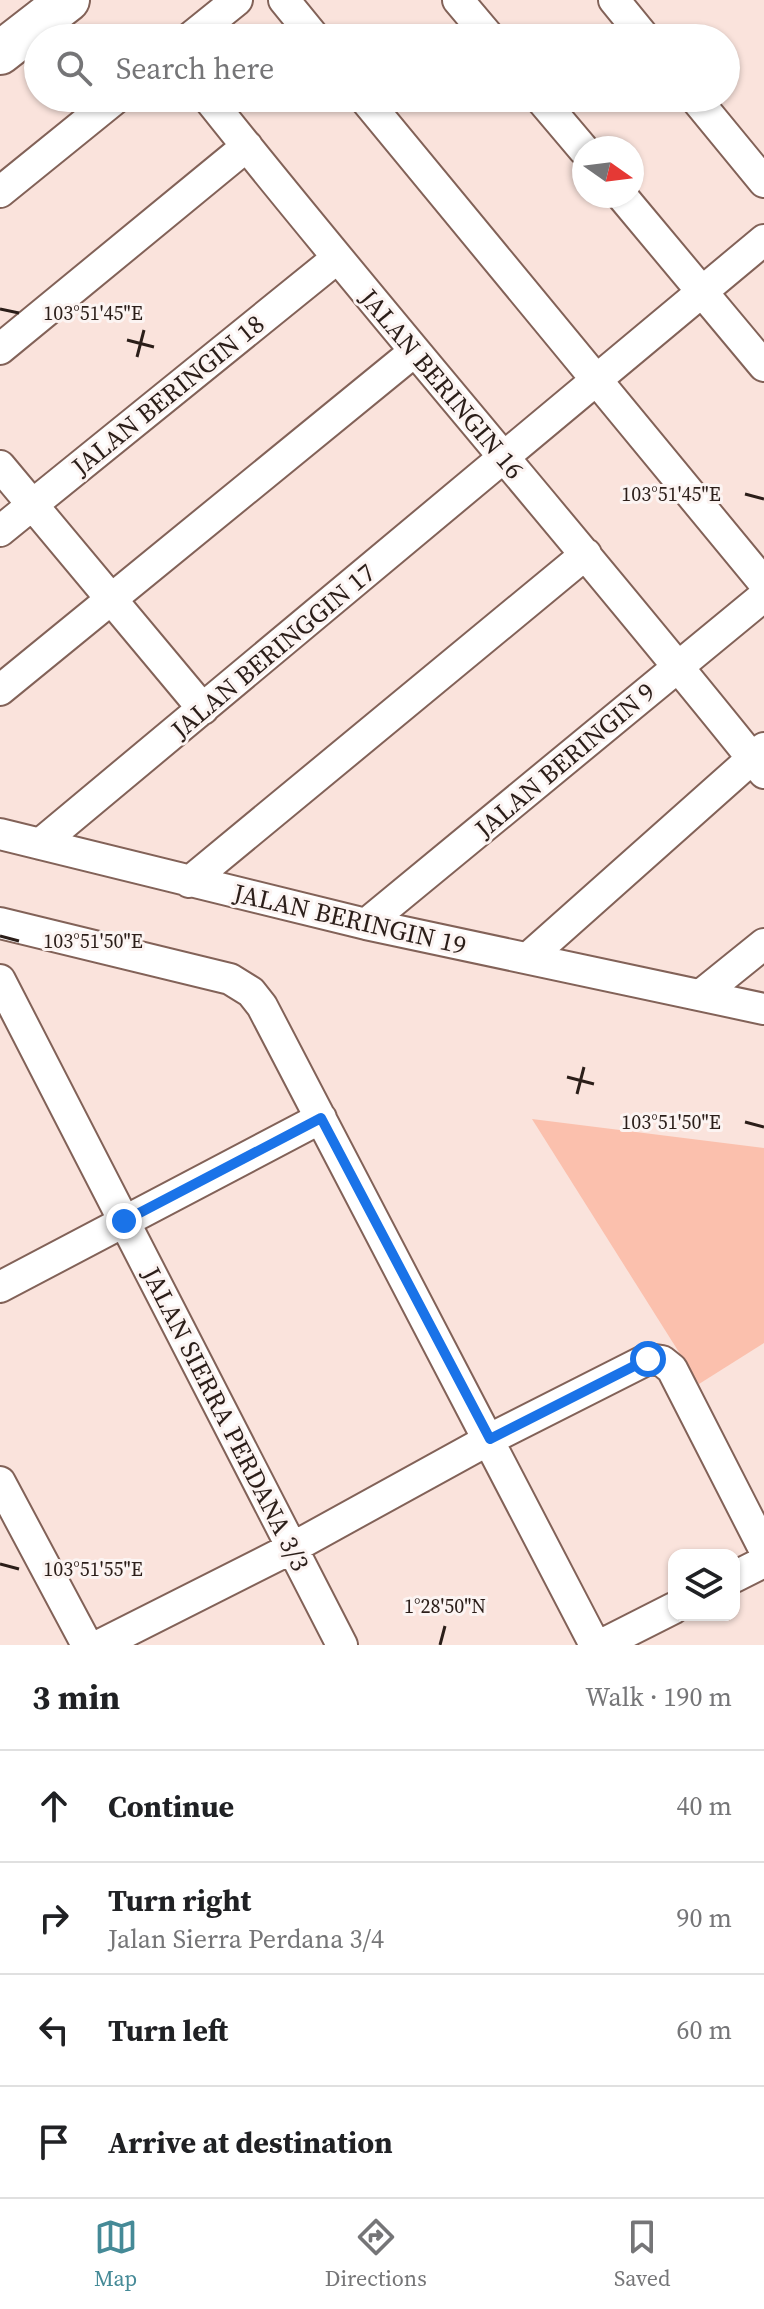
<!DOCTYPE html>
<meta charset="utf-8">
<style>
:root{--surface:#fff;--page:#f2f2f2;--text:#202124;--muted:#757577;--line:#e0e0e0;--accent:#458a97}
body{margin:0;font-family:"Source Serif 4",serif;background:var(--page);color:var(--text)}
.controls{position:absolute;right:24px;bottom:24px;display:grid;overflow:hidden;border-radius:16px;box-shadow:0 2px 6px #0004}
.controls button{width:72px;height:72px;display:grid;place-items:center;padding:0;border:0;border-bottom:2px solid var(--line);background:var(--surface);color:var(--text);font:40px sans-serif}
.compass{position:absolute;left:572px;top:136px;width:72px;height:72px;border-radius:50%;background:var(--surface);box-shadow:0 2px 6px #0004;rotate:104deg}
.stop{position:absolute;width:24px;height:24px;margin:-18px;border:6px solid #1a73e8;border-radius:50%;background:#fff}
.stop.end{background:#1a73e8;border-color:#fff;box-shadow:0 2px 8px #0008}
.list{margin:0;padding:0;list-style:none}
h2{display:flex;justify-content:space-between;align-items:center;height:104px;margin:0;padding:0 32px;font-size:34px}
h2 small{font-size:26px;font-weight:400;color:var(--muted)}
.list li{display:grid;grid-template-columns:52px 1fr auto;gap:24px;align-items:center;box-sizing:border-box;height:112px;padding:0 32px;border-top:2px solid var(--line)}
.list b{display:block;font-size:30px;white-space:nowrap}
.list p{margin:0;font-size:26px;white-space:nowrap;color:var(--muted)}
.list em{font-size:26px;font-style:normal;color:var(--muted)}
.icon{flex:none;width:44px;height:44px;fill:none;stroke:currentColor;stroke-width:2;stroke-linecap:round;stroke-linejoin:round}
.map{position:relative;flex:none;width:764px;height:1645px;overflow:hidden}
.search{position:absolute;background:var(--surface);box-shadow:0 2px 6px #0004;left:24px;right:24px;top:24px;height:88px;display:flex;align-items:center;gap:20px;box-sizing:border-box;padding:0 28px;border-radius:44px;color:var(--muted);font-size:30px}
.sheet{height:552px;background:var(--surface)}
nav{display:flex;justify-content:space-around;align-items:center;box-sizing:border-box;height:112px;border-top:2px solid var(--line);background:var(--surface);font-size:22px;color:var(--muted)}
nav a{display:grid;justify-items:center;gap:4px}
nav .on{color:var(--accent)}
.map>svg:first-child{display:block}
.green{fill:#fbc0ad}
.lines{fill:none;stroke-linecap:round;stroke-linejoin:round}
.minor-casing{stroke:#826258;stroke-width:34}
.highway-casing{stroke:#826258;stroke-width:46}
.minor{stroke:#fff;stroke-width:30}
.highway{stroke:#fff;stroke-width:42}
.route{stroke:#1a73e8;stroke-width:10}
.ticks{fill:none;stroke:#2b1e19;stroke-width:3}
.labels{text-anchor:middle;stroke-width:6;stroke-linejoin:round;paint-order:stroke}
.street-label{font-size:26px;fill:#2b1e19;stroke:#fcf4f2}
.ticks-label{font-size:20px;text-anchor:middle;fill:#2b1e19;stroke:#fcf4f2;stroke-width:6;stroke-linejoin:round;paint-order:stroke}
</style>
<div class="map">
<svg width="764" height="1645" viewBox="0 0 764 1645">
<rect width="100%" height="100%" fill="#fae3dc"/>
<path class="green" d="M 532,1119 L 764,1148 L 764,1343 L 699,1384 Z"/>
<g class="lines">
<defs>
<path id="minor" d="M 284,0 L 315,38
M 458,0 L 490,38
M 614,0 L 645,38
M 190,38 L 237,0
M 208,98 C 389,326 582,545 764,773
M 364,98 L 764,583
M 540,98 L 584,150
M 695,98 L 764,182
M 0,192 L 116,98
M 622,196 L 764,366
M 0,349 L 247,146
M 0,466 L 203,709
M 0,531 L 336,259
M 0,690 L 415,351
M 0,834 L 366,924 L 764,1009
M 40,844 L 764,240
M 189,882 L 586,554
M 0,923 L 230,979 L 251,992 L 262,1006 L 595,1645
M 366,924 L 764,596
M 528,958 L 764,748
M 0,980 L 342,1645
M 702,994 L 764,944
M 0,1287 L 321,1118
M 0,1482 L 87,1645
M 734,1577 L 764,1562
M 100,1645 L 292,1548 L 490,1439 L 648,1359 L 662,1361 L 672,1369 L 764,1549
M 601,1645 L 674,1608"/>
<path id="highway" d="M 0,53 L 68,0"/>
</defs>
<use href="#minor" class="minor-casing"/>
<use href="#highway" class="highway-casing"/>
<use href="#minor" class="minor"/>
<use href="#highway" class="highway"/>
</g>
<g class="lines">
<path class="route" d="M 124,1221 L 321,1118 L 490,1439 L 648,1359"/>
</g>
<path class="ticks" d="M 0,309 L 19,313M 127,340 L 154,347M 137,357 L 144,330M 745,494 L 764,499M 0,936 L 19,941M 567,1077 L 594,1084M 577,1094 L 584,1067M 745,1122 L 764,1127M 0,1564 L 19,1569M 440,1645 L 445,1626"/>
<g class="labels">
<g class="street-label">
<text transform="translate(442 384) rotate(50)" y="9">JALAN BERINGIN 16</text>
<text transform="translate(168 395) rotate(-39)" y="9">JALAN BERINGIN 18</text>
<text transform="translate(273 651) rotate(-40)" y="9">JALAN BERINGGIN 17</text>
<text transform="translate(565 760) rotate(-40)" y="9">JALAN BERINGIN 9</text>
<text transform="translate(350 919) rotate(13)" y="9">JALAN BERINGIN 19</text>
<text transform="translate(226 1419) rotate(63)" y="9">JALAN SIERRA PERDANA 3/3</text>
</g>
</g>
<g class="ticks-label">
<text x="93" y="320">103°51'45"E</text>
<text x="671" y="501">103°51'45"E</text>
<text x="93" y="948">103°51'50"E</text>
<text x="671" y="1129">103°51'50"E</text>
<text x="93" y="1576">103°51'55"E</text>
<text x="445" y="1613">1°28'50"N</text>
</g>
</svg>
<div class="controls">
<button><svg class="icon" aria-label="layers" viewBox="0 0 24 24"><path d="M12 4l9 5-9 5-9-5zM3 14l9 5 9-5"/></svg></button>
</div>
<svg class="compass" viewBox="-18 -18 36 36"><path d="M0-13l5 13h-10z" fill="#e53935"/><path d="M0 13l5-13h-10z" fill="#757577"/></svg>
<div class="stop" style="left:648px;top:1359px"></div>
<div class="stop end" style="left:124px;top:1221px"></div>
<div class="search"><svg class="icon" aria-label="search" viewBox="0 0 24 24"><circle cx="10" cy="10" r="6"/><path d="M15 15l6 6"/></svg>Search here</div>
</div>
<section class="sheet">
<h2>3 min<small>Walk · 190 m</small></h2>
<ul class="list">
<li><svg class="icon" aria-label="ahead" viewBox="0 0 24 24"><path d="M12 20V5M6 11l6-6 6 6"/></svg><div><b>Continue</b></div><em>40 m</em></li>
<li><svg class="icon" aria-label="right" viewBox="0 0 24 24"><path d="M7 20v-9h11M14 6l5 5-5 5"/></svg><div><b>Turn right</b><p>Jalan Sierra Perdana 3/4</p></div><em>90 m</em></li>
<li><svg class="icon" aria-label="left" viewBox="0 0 24 24"><path d="M17 20v-9H6M10 6l-5 5 5 5"/></svg><div><b>Turn left</b></div><em>60 m</em></li>
<li><svg class="icon" aria-label="arrive" viewBox="0 0 24 24"><path d="M6 21V4h12l-3 4 3 4H6"/></svg><div><b>Arrive at destination</b></div></li>
</ul>
</section>
<nav>
<a class="on"><svg class="icon" aria-label="map" viewBox="0 0 24 24"><path d="M3 6l6-2 6 2 6-2v14l-6 2-6-2-6 2zM9 4v14M15 6v14"/></svg>Map</a>
<a><svg class="icon" aria-label="directions" viewBox="0 0 24 24"><path d="M12 3l9 9-9 9-9-9zM9 14v-3h6M13 9l2 2-2 2"/></svg>Directions</a>
<a><svg class="icon" aria-label="saved" viewBox="0 0 24 24"><path d="M7 4h10v16l-5-4-5 4z"/></svg>Saved</a>
</nav>
